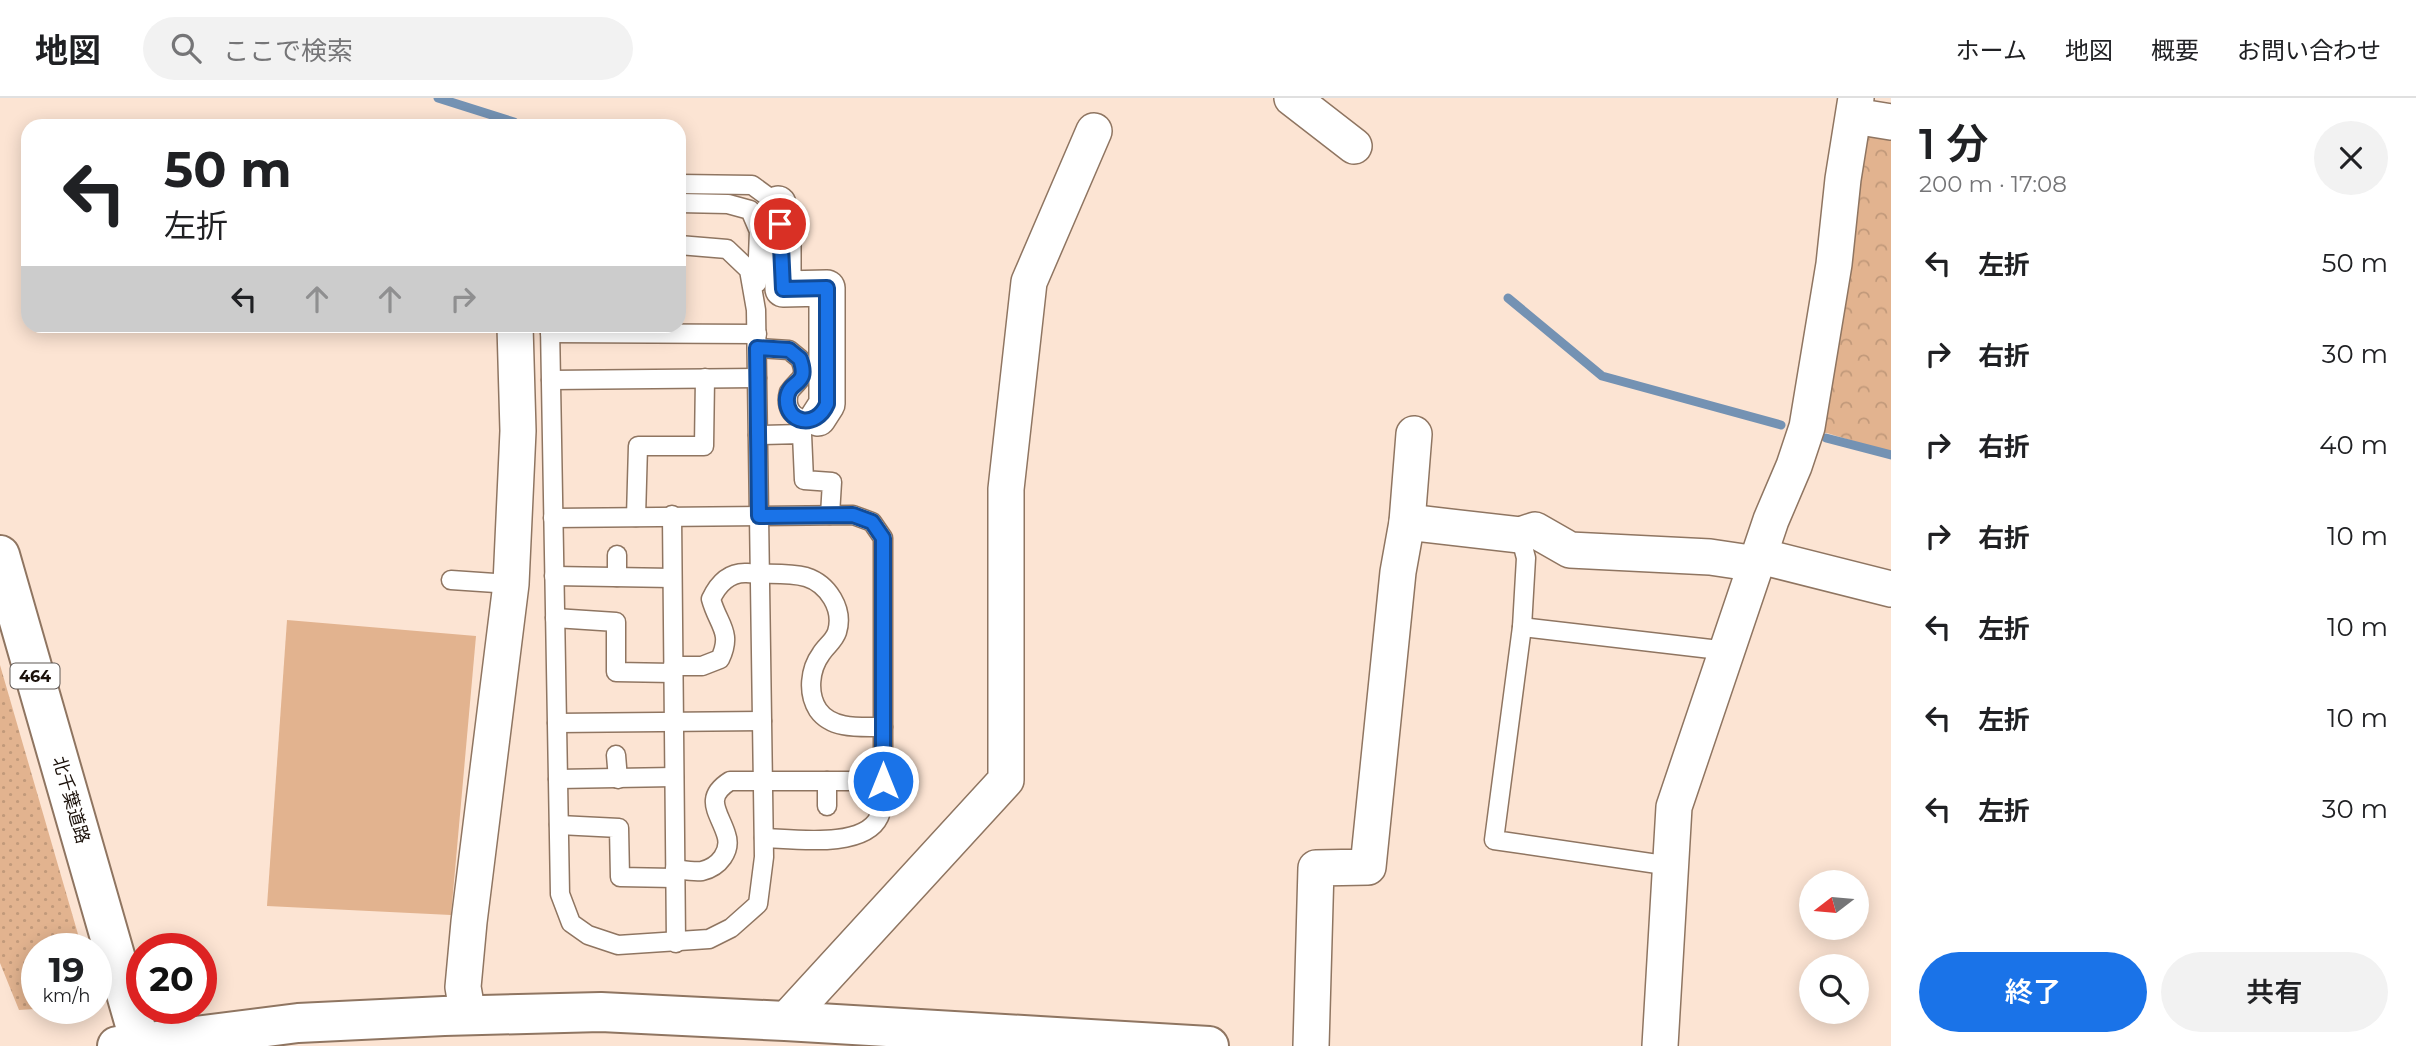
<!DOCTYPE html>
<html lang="ja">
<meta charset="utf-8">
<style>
:root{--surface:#fff;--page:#f2f2f2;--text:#202124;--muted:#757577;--line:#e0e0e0;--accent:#1a73e8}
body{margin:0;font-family:Montserrat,"Noto Sans JP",sans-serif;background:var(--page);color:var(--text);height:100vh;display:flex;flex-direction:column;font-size:26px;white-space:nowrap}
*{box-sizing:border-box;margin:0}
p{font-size:23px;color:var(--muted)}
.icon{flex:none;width:38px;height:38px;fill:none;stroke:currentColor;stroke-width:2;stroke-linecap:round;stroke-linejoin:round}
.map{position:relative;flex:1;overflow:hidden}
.side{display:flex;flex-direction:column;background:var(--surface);width:525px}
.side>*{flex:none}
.guide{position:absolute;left:21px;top:21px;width:665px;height:214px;border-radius:21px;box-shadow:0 4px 18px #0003;background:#fff;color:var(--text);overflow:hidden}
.needle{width:46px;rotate:254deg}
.fabs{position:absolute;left:1799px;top:772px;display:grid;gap:14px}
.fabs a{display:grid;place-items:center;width:70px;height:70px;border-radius:50%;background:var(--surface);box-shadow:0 4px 18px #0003;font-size:35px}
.speed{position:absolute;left:21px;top:835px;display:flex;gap:14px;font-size:35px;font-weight:700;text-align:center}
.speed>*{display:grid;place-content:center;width:91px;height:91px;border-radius:50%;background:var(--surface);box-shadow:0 4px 18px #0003;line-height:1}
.speed small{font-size:18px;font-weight:400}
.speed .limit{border:10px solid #d22;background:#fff;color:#111}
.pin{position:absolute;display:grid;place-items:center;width:60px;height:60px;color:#fff;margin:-30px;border:4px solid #fff;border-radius:50%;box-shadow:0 2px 7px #0007}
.me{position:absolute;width:77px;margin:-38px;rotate:0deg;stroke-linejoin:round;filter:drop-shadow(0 0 5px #0008)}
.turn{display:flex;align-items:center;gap:24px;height:147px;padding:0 28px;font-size:32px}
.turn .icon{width:91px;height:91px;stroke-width:2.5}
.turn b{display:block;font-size:49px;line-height:60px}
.lanes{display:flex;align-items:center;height:66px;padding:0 28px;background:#0003;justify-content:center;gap:35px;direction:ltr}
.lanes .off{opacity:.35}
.round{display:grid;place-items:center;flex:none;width:74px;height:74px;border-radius:37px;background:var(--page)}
.headline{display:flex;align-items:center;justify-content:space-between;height:119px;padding:0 28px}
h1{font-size:42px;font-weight:600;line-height:52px}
.cta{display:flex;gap:14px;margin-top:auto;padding:14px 28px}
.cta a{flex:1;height:80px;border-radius:42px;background:var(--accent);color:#fff;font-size:28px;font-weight:600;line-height:80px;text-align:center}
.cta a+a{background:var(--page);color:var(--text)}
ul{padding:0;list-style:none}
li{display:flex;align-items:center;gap:21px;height:91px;padding:0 28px}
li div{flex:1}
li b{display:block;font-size:26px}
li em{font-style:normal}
header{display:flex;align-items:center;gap:42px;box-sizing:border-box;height:98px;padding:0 35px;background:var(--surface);border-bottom:2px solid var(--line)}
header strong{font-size:33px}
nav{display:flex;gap:38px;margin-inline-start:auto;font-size:24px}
.search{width:490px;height:63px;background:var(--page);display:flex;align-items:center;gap:18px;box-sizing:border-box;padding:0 24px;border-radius:38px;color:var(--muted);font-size:26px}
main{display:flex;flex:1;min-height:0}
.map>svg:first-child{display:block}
.grass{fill:url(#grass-dots)}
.forest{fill:url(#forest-crowns)}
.pitch{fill:#e2b38f}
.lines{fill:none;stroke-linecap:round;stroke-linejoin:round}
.stream{stroke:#7492b3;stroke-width:9}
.lane-casing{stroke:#8f7561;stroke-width:21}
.street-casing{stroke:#8f7561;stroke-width:38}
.secondary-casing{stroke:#8f7561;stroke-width:42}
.highway-casing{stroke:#8f7561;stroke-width:42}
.lane{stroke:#fff;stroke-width:18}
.street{stroke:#fff;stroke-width:35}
.secondary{stroke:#fff;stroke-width:38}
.highway{stroke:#fff;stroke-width:38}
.route-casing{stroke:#114b97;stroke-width:18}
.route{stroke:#1a73e8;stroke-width:12}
.labels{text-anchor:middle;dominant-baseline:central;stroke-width:6;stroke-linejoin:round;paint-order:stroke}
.shield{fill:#fff;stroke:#5f5854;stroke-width:2}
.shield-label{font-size:16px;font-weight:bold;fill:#1b110a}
.street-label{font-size:18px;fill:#1b110a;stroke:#fff}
</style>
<header>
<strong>地図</strong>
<div class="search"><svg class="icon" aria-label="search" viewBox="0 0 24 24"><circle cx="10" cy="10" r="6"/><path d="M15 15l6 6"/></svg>ここで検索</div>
<nav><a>ホーム</a><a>地図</a><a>概要</a><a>お問い合わせ</a></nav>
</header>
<main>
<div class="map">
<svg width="1891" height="948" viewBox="0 0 1891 948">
<defs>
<pattern id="grass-dots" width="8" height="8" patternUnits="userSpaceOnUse" patternTransform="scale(1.75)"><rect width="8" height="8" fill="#e2b38f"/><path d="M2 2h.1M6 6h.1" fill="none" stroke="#c1997a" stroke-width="1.8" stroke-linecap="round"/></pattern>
<pattern id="forest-crowns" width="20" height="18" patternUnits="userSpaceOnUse" patternTransform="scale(1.75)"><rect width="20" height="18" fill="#e2b38f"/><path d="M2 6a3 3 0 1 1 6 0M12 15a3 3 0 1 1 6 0" fill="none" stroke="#c1997a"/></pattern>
</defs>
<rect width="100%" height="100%" fill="#fce4d3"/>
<path class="grass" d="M0,567L82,850H37V910H51L19,912L0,865Z"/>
<path class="forest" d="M1866,32L1891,34V355L1827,335H1820Z"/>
<path class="pitch" d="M287,522L476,538L451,817L267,808Z"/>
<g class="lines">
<g class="stream">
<path d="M438,0L514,24"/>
<path d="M1508,200L1602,278L1781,327"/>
<path d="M1826,340L1891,357"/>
</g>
<g class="lane-casing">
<g id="lane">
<path d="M679,86L752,87L778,106"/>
<path d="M679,105L728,106L750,112L759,133L757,185"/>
<path d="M550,228L560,796L571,825L588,837L618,847L709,841L731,830L758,806L764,759L756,212L749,172L727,151L679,147"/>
<path d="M550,235L757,236"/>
<path d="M757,250L789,252L800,261C808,281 799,280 789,294C783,315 800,326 818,320"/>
<path d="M551,282L757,280"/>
<path d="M758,337L802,336L804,382L832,384L830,417"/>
<path d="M672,417L676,845"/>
<path d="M636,419L638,348H704L705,280"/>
<path d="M553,420L853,417L872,424L883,440V703C882,708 881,715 879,719C864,751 794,741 764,740"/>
<path d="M1520,437L1526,460L1522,529L1494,742L1671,768"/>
<path d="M554,478L672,480"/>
<path d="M617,479V457"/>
<path d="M451,482L511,486"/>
<path d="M555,520L616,524V574L673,575"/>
<path d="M1522,529L1728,553"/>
<path d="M673,568H702L720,561C733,534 718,527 711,501C718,486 729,474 747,475C766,477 787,474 806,479C828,486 844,511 837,534C834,543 826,548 821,556C810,571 807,595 818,612C832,632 861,629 883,629"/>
<path d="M557,625L762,623"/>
<path d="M616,657L618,681"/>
<path d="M558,681L674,679"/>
<path d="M827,708V683"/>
<path d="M559,727L619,730L620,779L674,780"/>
<path d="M675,771C683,772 694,774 702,773C719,769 732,753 726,736C719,714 703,700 730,683H883"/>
</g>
</g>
<g class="street-casing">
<g id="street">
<path d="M1292,0L1354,48"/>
<path d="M1854,18L1891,24"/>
<path d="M778,106L783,145V191L827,190V306L818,320"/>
<path d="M1407,424L1520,437L1535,432L1570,452L1710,459L1757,466"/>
<path d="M1760,458L1891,491"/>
<path d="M468,918L463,889L469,824L511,486L518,333L515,228"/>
<path d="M785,923L1006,682V391L1029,184L1094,33"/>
<path d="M1311,948L1316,770L1368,769L1398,474L1407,424L1414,336"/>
<path d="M1660,948L1674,709L1771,422L1794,368L1807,329L1834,166L1843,81L1856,0"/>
</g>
</g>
<g class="secondary-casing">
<path id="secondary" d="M117,948L298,925L444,918L601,914L785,923L1209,948"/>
</g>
<g class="highway-casing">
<path id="highway" d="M0,457L141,948"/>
</g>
<use href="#lane" class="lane"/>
<use href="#street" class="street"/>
<use href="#secondary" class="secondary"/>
<use href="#highway" class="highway"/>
</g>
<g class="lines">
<g class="route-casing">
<path id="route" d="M780,126L783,191L827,190V306C816,332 785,325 787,300C789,281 810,289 800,261L789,252L757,250L759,418L853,417L872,424L883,440V683"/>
</g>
<use href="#route" class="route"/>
</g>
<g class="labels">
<rect class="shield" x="10.5" y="565.5" width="49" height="25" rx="5"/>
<g class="shield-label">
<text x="35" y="578">464</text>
</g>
<g class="street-label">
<text transform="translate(71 702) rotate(74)">北千葉道路</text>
</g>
</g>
</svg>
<div class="fabs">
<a><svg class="needle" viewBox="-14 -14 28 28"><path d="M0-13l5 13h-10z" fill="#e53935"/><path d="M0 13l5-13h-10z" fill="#757577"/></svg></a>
<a><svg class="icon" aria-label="search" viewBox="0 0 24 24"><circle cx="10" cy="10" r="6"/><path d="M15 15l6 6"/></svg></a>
</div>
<div class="speed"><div>19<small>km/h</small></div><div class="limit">20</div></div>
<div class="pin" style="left:780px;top:126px;background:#d93025"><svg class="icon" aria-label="arrive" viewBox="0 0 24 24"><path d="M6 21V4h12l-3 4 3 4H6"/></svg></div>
<svg class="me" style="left:883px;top:683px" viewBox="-20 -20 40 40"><circle r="17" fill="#1a73e8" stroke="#fff" stroke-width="3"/><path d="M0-11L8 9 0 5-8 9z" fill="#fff"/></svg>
<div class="guide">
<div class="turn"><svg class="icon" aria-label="left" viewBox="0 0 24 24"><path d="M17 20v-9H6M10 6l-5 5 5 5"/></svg><div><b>50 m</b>左折</div></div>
<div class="lanes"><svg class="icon" aria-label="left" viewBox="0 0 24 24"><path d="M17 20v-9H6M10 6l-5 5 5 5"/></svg><svg class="icon off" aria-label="ahead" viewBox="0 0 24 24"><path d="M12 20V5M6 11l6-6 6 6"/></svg><svg class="icon off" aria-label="ahead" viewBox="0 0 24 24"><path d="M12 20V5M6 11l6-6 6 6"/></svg><svg class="icon off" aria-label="right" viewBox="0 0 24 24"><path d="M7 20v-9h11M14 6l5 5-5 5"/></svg></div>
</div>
</div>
<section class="side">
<div class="headline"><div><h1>1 分</h1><p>200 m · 17:08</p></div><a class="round"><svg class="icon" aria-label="close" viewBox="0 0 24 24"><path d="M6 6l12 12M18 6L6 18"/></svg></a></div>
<ul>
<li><svg class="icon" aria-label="left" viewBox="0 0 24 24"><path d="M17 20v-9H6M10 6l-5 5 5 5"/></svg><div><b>左折</b></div><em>50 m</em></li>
<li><svg class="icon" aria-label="right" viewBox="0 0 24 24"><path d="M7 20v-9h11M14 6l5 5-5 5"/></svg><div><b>右折</b></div><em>30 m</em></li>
<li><svg class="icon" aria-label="right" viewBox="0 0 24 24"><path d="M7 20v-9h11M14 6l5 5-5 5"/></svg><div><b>右折</b></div><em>40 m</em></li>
<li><svg class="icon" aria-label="right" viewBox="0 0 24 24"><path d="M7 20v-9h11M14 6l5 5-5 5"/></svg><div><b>右折</b></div><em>10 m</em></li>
<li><svg class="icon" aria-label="left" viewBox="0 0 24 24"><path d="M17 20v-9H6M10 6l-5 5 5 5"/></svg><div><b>左折</b></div><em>10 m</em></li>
<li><svg class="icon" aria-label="left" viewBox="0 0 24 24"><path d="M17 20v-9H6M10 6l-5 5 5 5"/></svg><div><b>左折</b></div><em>10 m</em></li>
<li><svg class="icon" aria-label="left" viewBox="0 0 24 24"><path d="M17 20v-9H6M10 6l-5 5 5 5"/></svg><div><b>左折</b></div><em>30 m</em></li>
</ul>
<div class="cta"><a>終了</a><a>共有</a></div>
</section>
</main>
